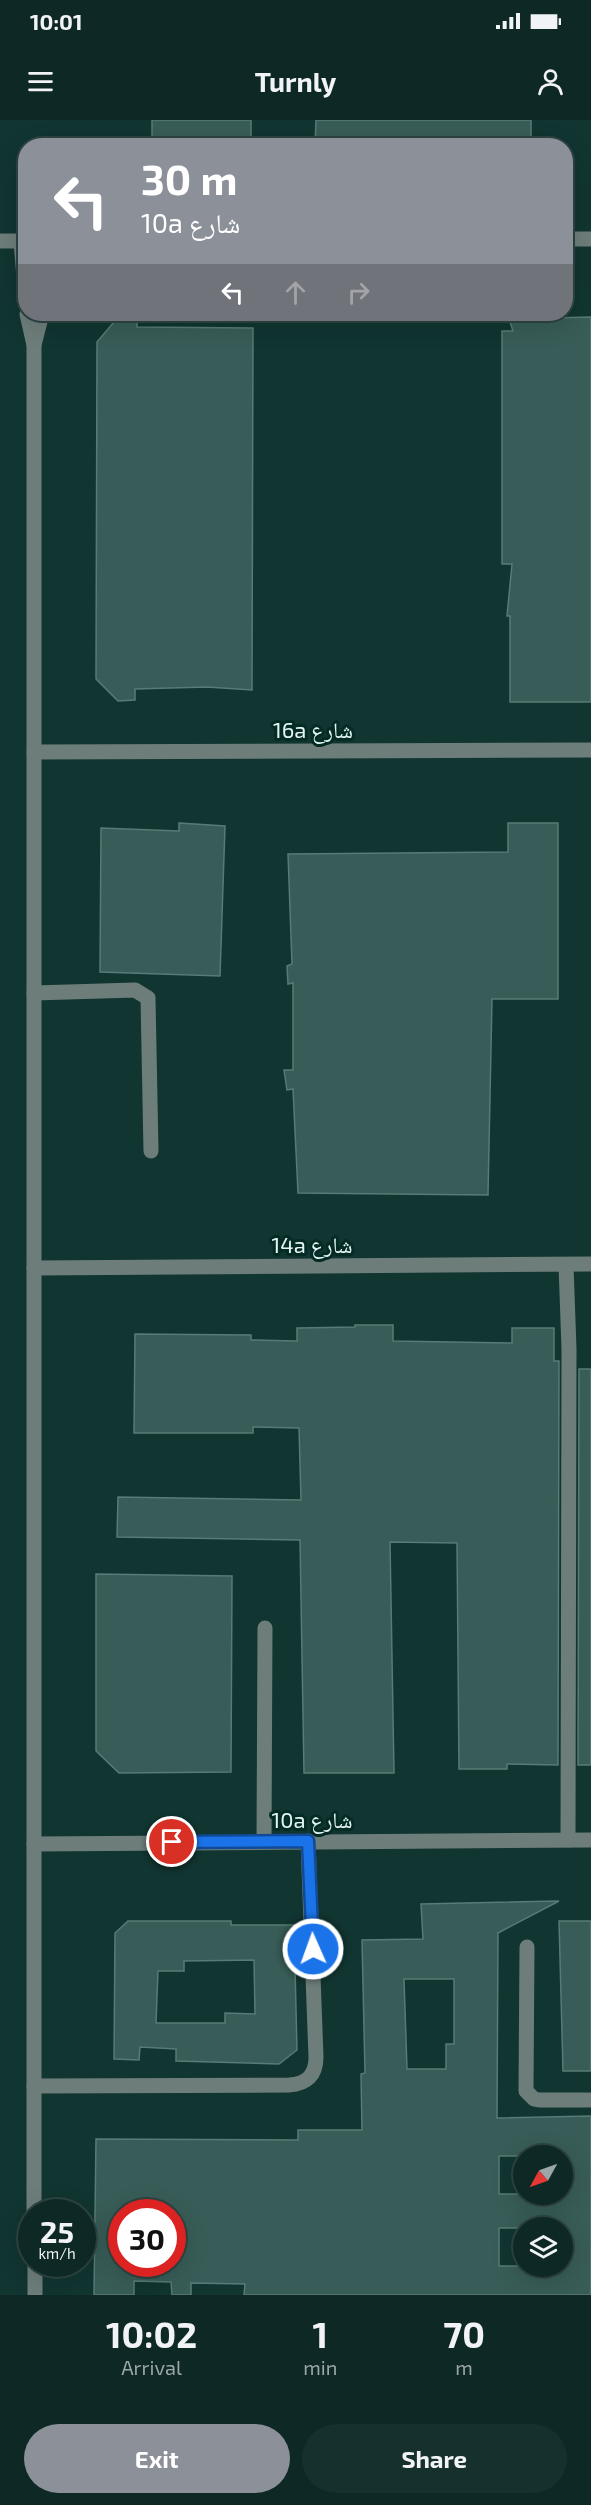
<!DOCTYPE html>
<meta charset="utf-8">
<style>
:root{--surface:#0d2825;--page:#16302d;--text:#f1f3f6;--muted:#9aa6a7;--line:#2d4442;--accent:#8c9099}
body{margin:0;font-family:"Exo 2","Noto Naskh Arabic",sans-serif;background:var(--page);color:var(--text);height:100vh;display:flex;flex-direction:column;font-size:22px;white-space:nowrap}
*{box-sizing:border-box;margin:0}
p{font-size:20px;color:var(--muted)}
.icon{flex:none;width:33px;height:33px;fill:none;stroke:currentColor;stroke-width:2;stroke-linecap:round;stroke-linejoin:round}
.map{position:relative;height:2175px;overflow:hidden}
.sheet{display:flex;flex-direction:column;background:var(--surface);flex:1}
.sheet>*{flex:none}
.top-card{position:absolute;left:18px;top:18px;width:555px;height:183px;border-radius:24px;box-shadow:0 6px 24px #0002,0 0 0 2px var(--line);background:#8c9099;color:#fff;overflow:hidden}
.needle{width:39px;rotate:230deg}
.controls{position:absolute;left:513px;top:2025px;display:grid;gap:12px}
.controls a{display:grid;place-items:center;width:60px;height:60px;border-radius:50%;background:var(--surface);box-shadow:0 6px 24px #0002,0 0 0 2px var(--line);font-size:30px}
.speed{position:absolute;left:18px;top:2079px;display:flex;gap:12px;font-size:30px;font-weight:700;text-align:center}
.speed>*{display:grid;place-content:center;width:78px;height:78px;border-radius:50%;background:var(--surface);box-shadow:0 6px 24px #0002,0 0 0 2px var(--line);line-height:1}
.speed small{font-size:15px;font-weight:400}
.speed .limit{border:9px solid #d22;background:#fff;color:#111}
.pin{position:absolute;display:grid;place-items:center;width:51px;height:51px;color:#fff;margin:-26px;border:3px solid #fff;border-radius:50%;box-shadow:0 2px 6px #0007}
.me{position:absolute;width:66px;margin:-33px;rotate:358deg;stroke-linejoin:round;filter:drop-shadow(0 0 4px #0008)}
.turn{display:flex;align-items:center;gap:21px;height:126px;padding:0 24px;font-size:27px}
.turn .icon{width:78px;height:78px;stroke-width:2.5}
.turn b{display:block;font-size:42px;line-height:51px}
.lanes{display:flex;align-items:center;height:57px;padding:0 24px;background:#0003;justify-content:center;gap:30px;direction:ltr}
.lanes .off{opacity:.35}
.eta{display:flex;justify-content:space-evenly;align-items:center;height:102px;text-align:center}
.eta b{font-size:36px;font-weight:700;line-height:42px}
.button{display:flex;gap:12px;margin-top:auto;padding:12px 24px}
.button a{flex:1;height:69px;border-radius:36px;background:var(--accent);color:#fff;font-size:24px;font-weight:700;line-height:69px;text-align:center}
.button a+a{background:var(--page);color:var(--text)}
.status{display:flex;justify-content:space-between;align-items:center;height:42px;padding:0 30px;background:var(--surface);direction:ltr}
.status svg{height:16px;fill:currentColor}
header{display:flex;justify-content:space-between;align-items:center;height:78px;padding:0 24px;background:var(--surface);font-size:27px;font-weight:700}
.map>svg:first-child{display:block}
.building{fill:#385c57;stroke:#577b76;stroke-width:1.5;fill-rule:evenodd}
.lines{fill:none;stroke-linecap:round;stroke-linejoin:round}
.minor{stroke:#6d7d7a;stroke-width:15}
.route-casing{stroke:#114b97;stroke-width:15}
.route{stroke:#1a73e8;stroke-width:10}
.labels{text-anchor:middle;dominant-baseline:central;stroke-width:6;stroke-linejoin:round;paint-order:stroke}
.street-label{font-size:22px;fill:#e3f6f3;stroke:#052b27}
</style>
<div class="status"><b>10:01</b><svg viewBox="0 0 49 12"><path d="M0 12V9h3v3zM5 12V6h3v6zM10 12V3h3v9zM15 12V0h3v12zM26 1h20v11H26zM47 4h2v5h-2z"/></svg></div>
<header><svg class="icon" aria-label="menu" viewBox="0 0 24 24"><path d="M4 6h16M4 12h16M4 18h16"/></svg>Turnly<svg class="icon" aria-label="person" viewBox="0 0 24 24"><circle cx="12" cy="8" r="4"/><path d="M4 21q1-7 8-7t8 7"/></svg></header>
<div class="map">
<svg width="591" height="2175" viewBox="0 0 591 2175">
<rect width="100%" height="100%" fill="#113531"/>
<g class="building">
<rect x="152" y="0" width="99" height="26"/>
<path d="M316,0H531V26H315Z"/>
<path d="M119,196L137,197V207L253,208L252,570L207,567L135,569V580L118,581L96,559L97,222Z"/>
<path d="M591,197V582H510V496H507L512,444H502V211H513L509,199Z"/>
<path d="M179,703L225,706L220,856L100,852L101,708L179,711Z"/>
<path d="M508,703H558V879H492L488,1075L298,1073L293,969L287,970L284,950H293V863L288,864L287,846L292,844L288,734L508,732Z"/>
<path d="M355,1205H393V1221L512,1223V1208H554V1241H559L558,1645L507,1644V1649H459L457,1423L390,1422L394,1653H304L300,1420L117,1417L118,1377L301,1380L299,1308L253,1307V1313H134L135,1214L251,1215V1220L297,1221V1208L355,1207Z"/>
<path d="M579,1249H591V1645H578Z"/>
<path d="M96,1454L232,1456L231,1652L119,1653L96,1631Z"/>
<path d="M559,1781L498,1813L497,1998L591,1996V2175H244L245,2164L191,2163V2175H172L171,2162L134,2161V2175H94L96,2019L298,2020V2010H362L361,1954L365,1953L362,1820L423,1819L421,1784ZM404,1859H454V1924H446V1949H407ZM499,2036H562V2074H499ZM122,2092H172V2144H122ZM499,2108H562V2146H499Z"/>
<path d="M128,1801H231V1805H294L297,1930L279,1944L176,1941V1929L140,1927L139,1940L114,1939L115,1813ZM254,1840L255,1894L225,1893V1903H156L158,1851H184V1841Z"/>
<path d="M559,1801H591V1951H563Z"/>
</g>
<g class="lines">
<g class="minor">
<path d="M566,119H591"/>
<path d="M0,121H26"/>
<path d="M21,121L26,182"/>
<path d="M27,194L34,225V2092"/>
<path d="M34,225L42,194"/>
<path d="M34,632L591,630"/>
<path d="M34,873L135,870L148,878L151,1031"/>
<path d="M566,1145L569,1229L568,1720"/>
<path d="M34,1148L591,1144"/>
<path d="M264,1722L265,1508"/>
<path d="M34,1724L591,1720"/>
<path d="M527,1827L526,1971L534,1979L539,1980H591"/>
<path d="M34,1966L289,1965C307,1964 316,1955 316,1937L308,1721"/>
<path d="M35,2144V2175"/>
</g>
</g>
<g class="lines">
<g class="route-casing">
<path id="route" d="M172,1722L308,1721L313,1829"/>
</g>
<use href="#route" class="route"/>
</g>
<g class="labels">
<g class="street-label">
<text x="313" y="609">16a شارع</text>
<text x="312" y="1124">14a شارع</text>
<text x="312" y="1699">10a شارع</text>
</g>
</g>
</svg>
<div class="controls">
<a><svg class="needle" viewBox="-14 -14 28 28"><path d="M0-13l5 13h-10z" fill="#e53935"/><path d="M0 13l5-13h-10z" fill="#9aa6a7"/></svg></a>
<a><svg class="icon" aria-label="layers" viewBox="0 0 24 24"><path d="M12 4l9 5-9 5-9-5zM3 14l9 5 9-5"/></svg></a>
</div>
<div class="speed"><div>25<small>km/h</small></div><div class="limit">30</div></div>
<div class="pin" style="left:172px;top:1722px;background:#d93025"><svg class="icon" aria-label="arrive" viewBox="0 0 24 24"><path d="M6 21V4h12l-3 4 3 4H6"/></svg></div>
<svg class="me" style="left:313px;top:1829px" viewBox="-20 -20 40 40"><circle r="17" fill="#1a73e8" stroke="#fff" stroke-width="3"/><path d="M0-11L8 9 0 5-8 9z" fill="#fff"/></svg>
<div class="top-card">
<div class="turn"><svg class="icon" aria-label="left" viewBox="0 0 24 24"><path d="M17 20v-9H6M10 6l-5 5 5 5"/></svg><div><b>30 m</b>10a شارع</div></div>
<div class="lanes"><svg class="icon" aria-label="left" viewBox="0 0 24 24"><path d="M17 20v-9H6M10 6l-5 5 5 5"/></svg><svg class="icon off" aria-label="ahead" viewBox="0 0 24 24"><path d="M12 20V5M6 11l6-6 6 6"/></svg><svg class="icon off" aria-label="right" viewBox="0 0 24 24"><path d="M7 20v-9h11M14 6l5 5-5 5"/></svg></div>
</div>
</div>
<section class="sheet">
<div class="eta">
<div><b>10:02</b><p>Arrival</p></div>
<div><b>1</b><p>min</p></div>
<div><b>70</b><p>m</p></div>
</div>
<div class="button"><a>Exit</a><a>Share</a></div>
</section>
